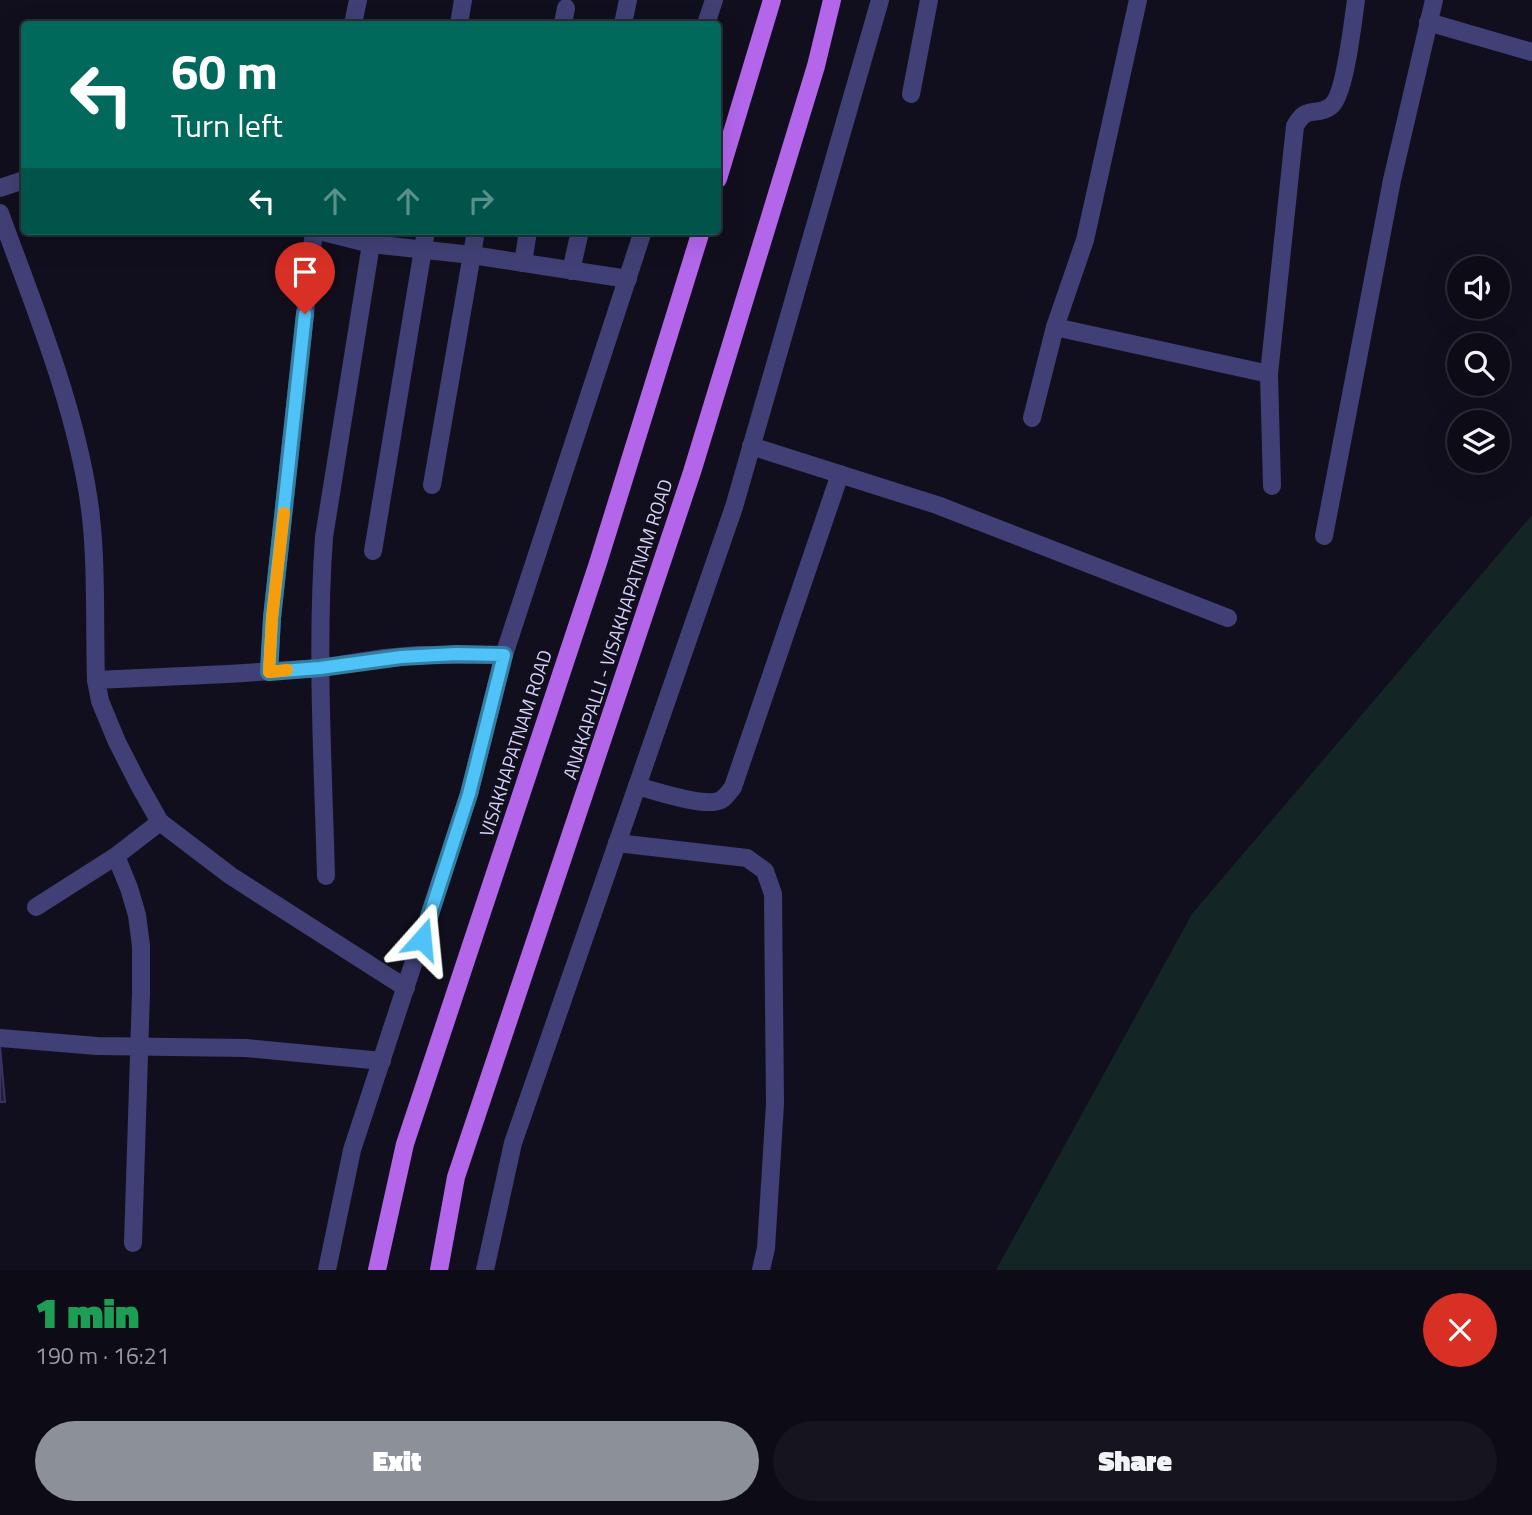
<!DOCTYPE html>
<meta charset="utf-8">
<style>
:root{--surface:#0d0b16;--page:#16141f;--text:#f1f3f6;--muted:#9a9ba1;--line:#2d2b35;--accent:#8c9099}
body{margin:0;font-family:"Titillium Web",sans-serif;background:var(--page);color:var(--text);height:100vh;display:flex;flex-direction:column;font-size:26px;white-space:nowrap}
*{box-sizing:border-box;margin:0}
p{font-size:23px;color:var(--muted)}
.icon{flex:none;width:38px;height:38px;fill:none;stroke:currentColor;stroke-width:2;stroke-linecap:round;stroke-linejoin:round}
.map{position:relative;height:1270px;overflow:hidden}
.side{display:flex;flex-direction:column;background:var(--surface);flex:1}
.side>*{flex:none}
.banner{position:absolute;left:21px;top:21px;width:700px;height:214px;border-radius:7px;box-shadow:0 7px 28px #0002,0 0 0 2px var(--line);background:#00695c;color:#fff;overflow:hidden}
.fabs{position:absolute;left:1447px;top:256px;display:grid;gap:14px}
.fabs a{display:grid;place-items:center;width:63px;height:63px;border-radius:50%;background:var(--surface);box-shadow:0 7px 28px #0002,0 0 0 2px var(--line);font-size:35px}
.pin{position:absolute;display:grid;place-items:center;width:60px;height:60px;color:#fff;margin:-72px -30px;border-radius:50% 50% 50% 0;rotate:-45deg;box-shadow:0 0 7px #0007}
.pin .icon{rotate:45deg}
.me{position:absolute;width:77px;margin:-38px;rotate:18deg;stroke-linejoin:round;filter:drop-shadow(0 0 5px #0008)}
.turn{display:flex;align-items:center;gap:24px;height:147px;padding:0 35px;font-size:32px}
.turn .icon{width:91px;height:91px;stroke-width:2.5}
.turn b{display:block;font-size:49px;line-height:60px}
.lanes{display:flex;align-items:center;height:66px;padding:0 35px;background:#0003;justify-content:center;gap:35px;direction:ltr}
.lanes .off{opacity:.35}
.round{display:grid;place-items:center;flex:none;width:74px;height:74px;border-radius:37px;background:var(--page)}
.head{display:flex;align-items:center;justify-content:space-between;height:119px;padding:0 35px}
h1{font-size:42px;font-weight:800;line-height:52px;color:#1e9e55}
.action{display:flex;gap:14px;margin-top:auto;padding:14px 35px}
.action a{flex:1;height:80px;border-radius:42px;background:var(--accent);color:#fff;font-size:28px;font-weight:800;line-height:80px;text-align:center}
.action a+a{background:var(--page);color:var(--text)}
.map>svg:first-child{display:block}
.green{fill:#132625}
.building{fill:#221d3c;stroke:#3a3265;stroke-width:2}
.lines{fill:none;stroke-linecap:round;stroke-linejoin:round}
.minor{stroke:#404076;stroke-width:18}
.tertiary{stroke:#404076;stroke-width:18}
.primary{stroke:#b366ea;stroke-width:18}
.route-casing{stroke:#337fa1;stroke-width:18}
.route{stroke:#4fc3f7;stroke-width:12}
.slow{stroke:#f59e0b;stroke-width:12}
.labels{text-anchor:middle;dominant-baseline:central;stroke-width:7;stroke-linejoin:round;paint-order:stroke}
.street-label{font-size:19px;fill:#d4d1f9;stroke:#110f1d}
</style>
<div class="map">
<svg width="1532" height="1270" viewBox="0 0 1532 1270">
<rect width="100%" height="100%" fill="#110f1d"/>
<path class="green" d="M1532,515V1270H996L1192,914Z"/>
<path class="building" d="M0,1046L5,1102H0Z"/>
<g class="lines">
<g class="minor">
<path d="M1428,22L1532,52"/>
<path d="M353,24L358,0"/>
<path d="M459,24L463,0"/>
<path d="M563,24L566,8"/>
<path d="M623,24L628,0"/>
<path d="M911,94L929,0"/>
<path d="M0,188L24,180"/>
<path d="M0,213C32,301 69,390 86,483C98,547 94,615 96,680"/>
<path d="M319,231L371,244L472,255L628,279"/>
<path d="M523,263L528,231"/>
<path d="M571,271L580,231"/>
<path d="M1055,327L1269,374"/>
<path d="M1032,418L1055,327L1085,240L1138,0"/>
<path d="M751,446L937,505L1228,618"/>
<path d="M432,485L476,231"/>
<path d="M1272,486L1269,374L1295,126C1308,103 1316,118 1331,106C1345,96 1353,20 1356,0"/>
<path d="M1324,536L1392,180L1434,0"/>
<path d="M373,551L426,231"/>
<path d="M269,672L272,618L314,231"/>
<path d="M637,786C655,791 706,808 721,800C726,797 730,791 733,787L840,474"/>
<path d="M617,843L747,858L765,871L773,894L775,1104L766,1248L761,1270"/>
<path d="M116,856L129,888L137,915L141,946V993L133,1243"/>
<path d="M326,876C323,763 316,650 324,537L371,244"/>
<path d="M36,907L116,856L160,822"/>
<path d="M406,988L231,876L160,822L139,785L117,742L100,701L96,680L228,674L320,668L384,658L419,655H504"/>
<path d="M0,1038L97,1046L246,1048L382,1061"/>
</g>
<g class="tertiary">
<path d="M706,24L714,0"/>
<path d="M327,1270L352,1150L469,794L504,655L643,231"/>
<path d="M485,1270L513,1143L734,507L880,0"/>
</g>
<g class="primary">
<path d="M718,179L772,0"/>
<path d="M377,1270L405,1144L598,563L701,231"/>
<path d="M439,1270L456,1177L692,472L816,66L832,0"/>
</g>
</g>
<g class="lines">
<g class="route-casing">
<path id="route" d="M305,314L272,618L269,672L320,668L401,657L456,654L504,655L469,794L422,939"/>
</g>
<use href="#route" class="route"/>
<path class="slow" d="M284,513L272,618L269,672L287,670"/>
</g>
<g class="labels">
<g class="street-label">
<text transform="translate(617 629) rotate(-72)">ANAKAPALLI - VISAKHAPATNAM ROAD</text>
<text transform="translate(515 743) rotate(-72)">VISAKHAPATNAM ROAD</text>
</g>
</g>
</svg>
<div class="fabs">
<a><svg class="icon" aria-label="sound" viewBox="0 0 24 24"><path d="M4 9h4l5-4v14l-5-4H4zM17 9q2 3 0 6"/></svg></a>
<a><svg class="icon" aria-label="search" viewBox="0 0 24 24"><circle cx="10" cy="10" r="6"/><path d="M15 15l6 6"/></svg></a>
<a><svg class="icon" aria-label="layers" viewBox="0 0 24 24"><path d="M12 4l9 5-9 5-9-5zM3 14l9 5 9-5"/></svg></a>
</div>
<div class="pin" style="left:305px;top:314px;background:#d93025"><svg class="icon" aria-label="arrive" viewBox="0 0 24 24"><path d="M6 21V4h12l-3 4 3 4H6"/></svg></div>
<svg class="me" style="left:422px;top:939px" viewBox="-20 -20 40 40"><path d="M0-17L14 15 0 8-14 15z" fill="#4fc3f7" stroke="#fff" stroke-width="4"/></svg>
<div class="banner">
<div class="turn"><svg class="icon" aria-label="left" viewBox="0 0 24 24"><path d="M17 20v-9H6M10 6l-5 5 5 5"/></svg><div><b>60 m</b>Turn left</div></div>
<div class="lanes"><svg class="icon" aria-label="left" viewBox="0 0 24 24"><path d="M17 20v-9H6M10 6l-5 5 5 5"/></svg><svg class="icon off" aria-label="ahead" viewBox="0 0 24 24"><path d="M12 20V5M6 11l6-6 6 6"/></svg><svg class="icon off" aria-label="ahead" viewBox="0 0 24 24"><path d="M12 20V5M6 11l6-6 6 6"/></svg><svg class="icon off" aria-label="right" viewBox="0 0 24 24"><path d="M7 20v-9h11M14 6l5 5-5 5"/></svg></div>
</div>
</div>
<section class="side">
<div class="head"><div><h1>1 min</h1><p>190 m · 16:21</p></div><a class="round" style="background:#d93025;color:#fff"><svg class="icon" aria-label="close" viewBox="0 0 24 24"><path d="M6 6l12 12M18 6L6 18"/></svg></a></div>
<div class="action"><a>Exit</a><a>Share</a></div>
</section>
